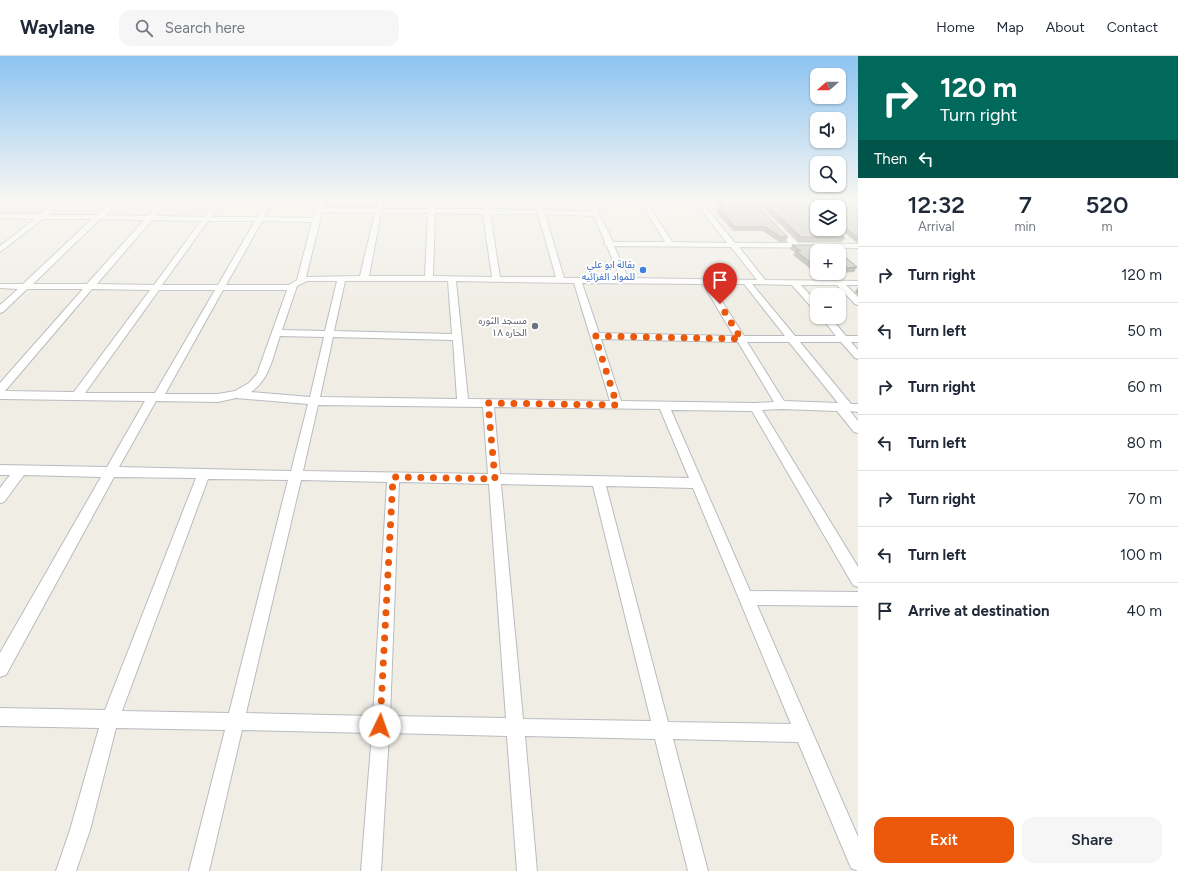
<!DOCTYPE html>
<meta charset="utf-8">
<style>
:root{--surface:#fff;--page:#f6f6f7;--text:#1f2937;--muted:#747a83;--line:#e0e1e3;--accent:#ea580c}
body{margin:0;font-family:Figtree,"Noto Sans Arabic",sans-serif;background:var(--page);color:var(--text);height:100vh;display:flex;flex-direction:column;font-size:15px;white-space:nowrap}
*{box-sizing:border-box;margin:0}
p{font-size:13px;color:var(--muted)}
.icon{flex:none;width:22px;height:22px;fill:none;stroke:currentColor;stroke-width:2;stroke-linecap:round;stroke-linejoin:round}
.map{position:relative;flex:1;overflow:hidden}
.sheet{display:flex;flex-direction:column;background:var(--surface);width:320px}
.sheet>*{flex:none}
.top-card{background:#00695c;color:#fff;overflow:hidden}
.needle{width:26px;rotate:250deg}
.controls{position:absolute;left:810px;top:12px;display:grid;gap:8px}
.controls a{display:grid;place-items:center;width:36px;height:36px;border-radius:8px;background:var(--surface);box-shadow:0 1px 3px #0004;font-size:20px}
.pin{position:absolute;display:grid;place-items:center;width:34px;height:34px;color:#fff;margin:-41px -17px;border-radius:50% 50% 50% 0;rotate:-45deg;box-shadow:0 0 4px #0007}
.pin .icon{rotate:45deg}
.me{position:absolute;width:44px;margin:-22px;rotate:3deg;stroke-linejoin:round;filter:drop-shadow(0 0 3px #0008)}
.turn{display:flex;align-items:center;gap:14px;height:84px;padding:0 16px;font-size:18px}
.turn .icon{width:52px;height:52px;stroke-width:2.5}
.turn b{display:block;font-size:28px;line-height:34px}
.then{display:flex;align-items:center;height:38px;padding:0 16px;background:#0003;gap:8px;font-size:15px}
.eta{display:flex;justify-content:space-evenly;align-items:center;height:68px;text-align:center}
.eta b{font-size:24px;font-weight:600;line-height:28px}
.action{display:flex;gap:8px;margin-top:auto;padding:8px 16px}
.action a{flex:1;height:46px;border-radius:12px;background:var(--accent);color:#fff;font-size:16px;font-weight:600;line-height:46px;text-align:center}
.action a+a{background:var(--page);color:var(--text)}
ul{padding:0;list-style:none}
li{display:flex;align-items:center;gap:12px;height:56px;padding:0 16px;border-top:1px solid var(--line)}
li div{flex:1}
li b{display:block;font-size:15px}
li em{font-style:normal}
header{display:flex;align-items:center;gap:24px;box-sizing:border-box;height:56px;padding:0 20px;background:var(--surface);border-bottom:1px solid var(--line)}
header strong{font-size:19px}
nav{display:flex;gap:22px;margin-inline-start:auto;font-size:14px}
.search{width:280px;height:36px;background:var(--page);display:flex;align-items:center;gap:10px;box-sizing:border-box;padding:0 14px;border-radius:12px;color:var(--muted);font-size:15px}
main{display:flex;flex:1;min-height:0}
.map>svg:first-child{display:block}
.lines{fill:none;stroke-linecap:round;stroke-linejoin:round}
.minor-casing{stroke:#b8bbbf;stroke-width:2}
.tertiary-casing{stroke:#b8bbbf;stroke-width:2}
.minor{fill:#fff;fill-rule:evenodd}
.tertiary{fill:#fff;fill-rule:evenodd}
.wall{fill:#afaca7}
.building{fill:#cbc8c2;stroke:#8e8c88}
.route{stroke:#ea580c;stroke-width:7;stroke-dasharray:0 12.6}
.shop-dot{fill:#3f7fe0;stroke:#fff;stroke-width:1.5}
.worship-dot{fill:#6b7280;stroke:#fff;stroke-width:1.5}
.labels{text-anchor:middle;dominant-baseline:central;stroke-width:4;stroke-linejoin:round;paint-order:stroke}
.far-shop-label{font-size:10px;fill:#366cbe;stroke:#fff;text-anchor:end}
.far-worship-label{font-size:10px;fill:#5b616d;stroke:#fff;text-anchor:end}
</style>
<header>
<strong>Waylane</strong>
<div class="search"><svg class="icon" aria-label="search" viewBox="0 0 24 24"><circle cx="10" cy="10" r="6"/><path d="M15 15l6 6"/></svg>Search here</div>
<nav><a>Home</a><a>Map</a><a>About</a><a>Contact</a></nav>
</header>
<main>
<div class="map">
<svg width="858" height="815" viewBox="0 0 858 815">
<rect width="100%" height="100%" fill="#f0ede5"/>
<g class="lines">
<g class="minor-casing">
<g id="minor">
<path d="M59,143H66L48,159H97L115,143H121L105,159L148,160L163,143H169L155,160L204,161L217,143H223L211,161H257L268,143H274L264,161L313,162L321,143H327L324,152H376L378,143H384L382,153H428L429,143H435V153H482L481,143H487L489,153L537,154L534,143H540L544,154L592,156L586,143H592L613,186H665L639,143H645L672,186L727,187L693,143H699L735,187H789L747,143H753L798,187L858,188V192L739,191L765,224L858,225V229H846L858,241V249L855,248L837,229H801L817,247V255L814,254L792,229L752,228L795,280H836L821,261H830L846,280H858V286H851L858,294V303L855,302L841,286H800L851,348H858V356L850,355L858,365V377L854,376L837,355L781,353L762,354L858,511V531L853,529L752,355L671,354L750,535L858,536V550L757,549L858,781V815L851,812L798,686L673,683L708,815H688L655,683L525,680L537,815H517L507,680L389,677L381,815H361L372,677L242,674L209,815H189L225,674L116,672L90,774L76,815H56L70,774L99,672L0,670V652L105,654L196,422L114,421L6,619L0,621V597L101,421L24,419L4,446L0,447V432L10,419H0V409L107,411L145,345L0,343V327L83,233H27L3,256L0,257V249L18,233L0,232V228H23L92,163H43L0,196V190L35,163L0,162V158H40ZM322,156L375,157L360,220L306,221ZM381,157H428L425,220H369ZM435,157L483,158L492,221L433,220ZM490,158H538L556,221H500ZM545,158L594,160L605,186L604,188L607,190L620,222H564ZM100,163L144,164L87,228H33ZM152,164L201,165L154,229L97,228ZM208,165H255L218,229H162ZM262,165L312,166L297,224L289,229H226ZM614,190L731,191L757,224L628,222ZM307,225H337L325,275L282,274L297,230ZM345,225H448L452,278L334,275ZM456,225L574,227L610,345L468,343ZM582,227L703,228L734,280L599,277ZM711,228H744L785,280H744ZM92,233L150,234L74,336L5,335ZM159,234H215L155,337H85ZM223,234H287L257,318L249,327L235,335L218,338H165ZM280,280L324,281L310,341L251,336C270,323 273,300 280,280ZM333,281L453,284L457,343L320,341ZM601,283L738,286L774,346L755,347L621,345ZM747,286H789L838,347L784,345ZM236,342L308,348L291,415L119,411L156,345L218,346ZM318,349L483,351L488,418L303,415ZM494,351L660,353L689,422L500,418ZM208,423L288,424L229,657L122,655ZM301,424L387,426L373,660L246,657ZM399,426L489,428L506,662L390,660ZM501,428L593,430L651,665L523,663ZM606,430L693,432L791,668L668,666Z"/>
<path d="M848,143H855L858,145V150Z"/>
</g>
</g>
<g class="tertiary-casing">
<path id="tertiary" d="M0,143H8L0,148Z"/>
</g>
<use href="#minor" class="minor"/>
<use href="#tertiary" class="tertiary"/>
</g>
<g class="wall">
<path d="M717,143L788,181L785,186H779L763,175H733L716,156L718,152H720L716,146Z"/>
<path d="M754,143H802L845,182L842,186H799Z"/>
<path d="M805,143H849L853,146L858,147V187L856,186L839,172V151H817V152Z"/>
<path d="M792,189L817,195V217H836L817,218L793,199L795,196L790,193Z"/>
<path d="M839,196L857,211L854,216L839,217Z"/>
<path d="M858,231V239L855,236Z"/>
</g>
<g class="building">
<path d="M718,143H751L788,181H781L765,171H735L718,152L725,151Z"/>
<path d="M760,143H802L817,156V173H835L845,182L801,181Z"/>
<path d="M812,143H849L853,146L858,147V182L841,168H839V151H820V149Z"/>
<path d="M792,189H831L838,195H817V212L796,195H801Z"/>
<path d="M839,196L857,211L839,213Z"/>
</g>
<linearGradient id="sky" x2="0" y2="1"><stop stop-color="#8dc4f1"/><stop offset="0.56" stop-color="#f8f7f3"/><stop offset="1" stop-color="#f8f7f3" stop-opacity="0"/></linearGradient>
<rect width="858" height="257" fill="url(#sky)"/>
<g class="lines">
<path class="route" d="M380,670L393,421L495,423L488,347L617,349L595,280L741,283L720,248"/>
</g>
<circle class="shop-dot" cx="643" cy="214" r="4"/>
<circle class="worship-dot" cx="535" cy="270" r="4"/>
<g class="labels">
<g class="far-shop-label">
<text x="635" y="208">بقالة ابو علي<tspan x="635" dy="12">للمواد الغزائيه</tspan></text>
</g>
<g class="far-worship-label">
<text x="527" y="264">مسجد الثوره<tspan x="527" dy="12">الحاره ١٨</tspan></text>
</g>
</g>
</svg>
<div class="controls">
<a><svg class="needle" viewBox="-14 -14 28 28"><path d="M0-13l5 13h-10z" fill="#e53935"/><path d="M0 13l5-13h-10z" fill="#747a83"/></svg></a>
<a><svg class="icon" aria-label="sound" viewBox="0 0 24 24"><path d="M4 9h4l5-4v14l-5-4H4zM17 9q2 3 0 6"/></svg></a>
<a><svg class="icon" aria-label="search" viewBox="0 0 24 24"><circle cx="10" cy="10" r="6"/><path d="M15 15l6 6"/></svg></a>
<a><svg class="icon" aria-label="layers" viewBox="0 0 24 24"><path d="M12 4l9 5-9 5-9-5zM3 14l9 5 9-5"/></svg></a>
<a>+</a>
<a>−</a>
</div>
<div class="pin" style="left:720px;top:248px;background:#d93025"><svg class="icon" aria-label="arrive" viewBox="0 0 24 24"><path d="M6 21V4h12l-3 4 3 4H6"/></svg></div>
<svg class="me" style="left:380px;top:670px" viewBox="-20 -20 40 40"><circle r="19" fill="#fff"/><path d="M0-13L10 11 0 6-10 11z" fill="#ea580c"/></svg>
</div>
<section class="sheet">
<div class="top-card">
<div class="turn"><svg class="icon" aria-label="right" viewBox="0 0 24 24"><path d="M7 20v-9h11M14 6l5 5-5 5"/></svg><div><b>120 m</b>Turn right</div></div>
<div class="then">Then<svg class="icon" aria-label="left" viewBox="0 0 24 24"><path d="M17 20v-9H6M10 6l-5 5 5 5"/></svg></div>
</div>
<div class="eta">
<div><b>12:32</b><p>Arrival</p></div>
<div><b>7</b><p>min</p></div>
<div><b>520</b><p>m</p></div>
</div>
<ul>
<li><svg class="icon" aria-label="right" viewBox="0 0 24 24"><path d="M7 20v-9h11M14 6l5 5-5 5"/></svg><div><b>Turn right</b></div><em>120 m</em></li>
<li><svg class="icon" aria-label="left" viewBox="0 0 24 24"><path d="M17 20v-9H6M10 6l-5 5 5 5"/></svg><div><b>Turn left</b></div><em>50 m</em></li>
<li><svg class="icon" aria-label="right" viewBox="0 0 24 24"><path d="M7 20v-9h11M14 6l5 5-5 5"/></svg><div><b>Turn right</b></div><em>60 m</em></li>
<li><svg class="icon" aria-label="left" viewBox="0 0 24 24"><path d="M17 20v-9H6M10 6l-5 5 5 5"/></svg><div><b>Turn left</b></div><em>80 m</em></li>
<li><svg class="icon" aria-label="right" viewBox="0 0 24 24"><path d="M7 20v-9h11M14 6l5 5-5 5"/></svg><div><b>Turn right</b></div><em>70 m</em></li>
<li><svg class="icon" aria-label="left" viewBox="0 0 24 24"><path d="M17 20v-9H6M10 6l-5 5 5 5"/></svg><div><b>Turn left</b></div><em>100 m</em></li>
<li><svg class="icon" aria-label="arrive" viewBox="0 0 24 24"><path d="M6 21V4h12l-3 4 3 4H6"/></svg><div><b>Arrive at destination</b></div><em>40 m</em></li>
</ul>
<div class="action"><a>Exit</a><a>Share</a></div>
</section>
</main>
